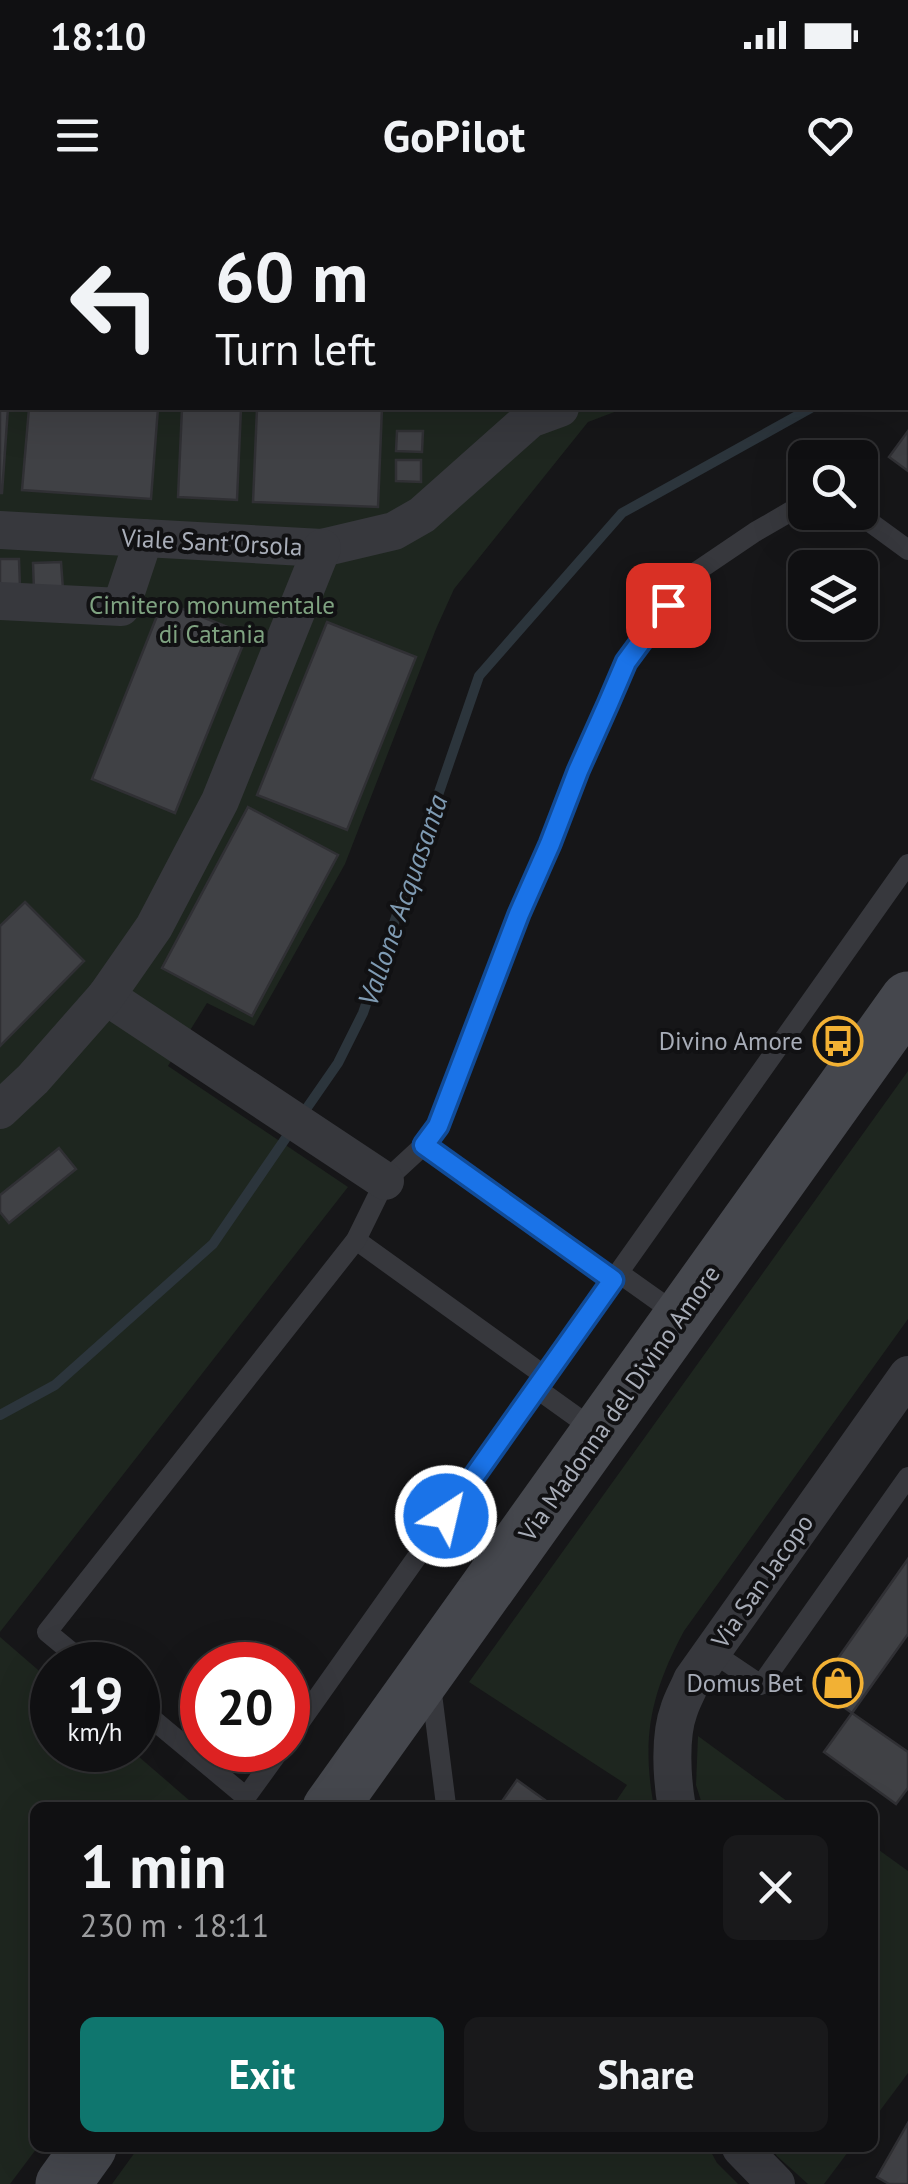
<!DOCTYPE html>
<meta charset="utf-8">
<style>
:root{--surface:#101012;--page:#19191b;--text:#f1f3f6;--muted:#9c9d9f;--line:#303032;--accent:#0f766e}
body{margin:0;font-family:"PT Sans",sans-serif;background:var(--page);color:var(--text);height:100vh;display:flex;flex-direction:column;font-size:38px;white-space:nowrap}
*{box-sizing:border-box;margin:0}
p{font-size:32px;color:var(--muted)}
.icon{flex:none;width:55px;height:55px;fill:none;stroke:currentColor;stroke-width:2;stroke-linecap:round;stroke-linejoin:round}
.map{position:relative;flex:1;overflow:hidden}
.panel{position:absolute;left:30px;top:1602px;width:848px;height:350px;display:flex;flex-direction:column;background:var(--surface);border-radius:15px;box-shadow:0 10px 40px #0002,0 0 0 2px var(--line)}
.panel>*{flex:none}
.guide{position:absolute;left:0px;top:0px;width:910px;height:210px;box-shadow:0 10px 40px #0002,0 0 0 2px var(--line);background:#101012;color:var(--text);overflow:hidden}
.fabs{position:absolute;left:788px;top:240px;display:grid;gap:20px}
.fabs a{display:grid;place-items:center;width:90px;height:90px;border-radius:15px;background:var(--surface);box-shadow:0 10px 40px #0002,0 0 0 2px var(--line);font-size:50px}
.speed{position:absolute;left:30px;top:1442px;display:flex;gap:20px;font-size:50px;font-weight:700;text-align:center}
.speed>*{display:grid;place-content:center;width:130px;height:130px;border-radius:50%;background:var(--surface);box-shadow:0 10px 40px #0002,0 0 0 2px var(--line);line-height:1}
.speed small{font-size:25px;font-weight:400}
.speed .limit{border:15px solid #d22;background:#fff;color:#111}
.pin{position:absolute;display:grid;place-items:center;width:85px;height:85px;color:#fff;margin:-42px;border-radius:20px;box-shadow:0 5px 15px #0006}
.me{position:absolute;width:110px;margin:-55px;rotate:35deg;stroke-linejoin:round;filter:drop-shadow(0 0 8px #0008)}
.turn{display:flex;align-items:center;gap:35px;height:210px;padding:0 50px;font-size:45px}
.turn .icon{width:130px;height:130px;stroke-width:2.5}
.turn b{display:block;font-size:70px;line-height:85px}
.round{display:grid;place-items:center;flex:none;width:105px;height:105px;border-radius:15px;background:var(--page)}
.overview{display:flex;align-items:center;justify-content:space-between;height:170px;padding:0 50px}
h1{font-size:60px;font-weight:700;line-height:75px}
.primary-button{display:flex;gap:20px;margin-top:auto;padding:20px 50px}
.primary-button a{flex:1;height:115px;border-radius:15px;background:var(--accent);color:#fff;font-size:40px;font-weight:700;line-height:115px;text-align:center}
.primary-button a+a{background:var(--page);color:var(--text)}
.status{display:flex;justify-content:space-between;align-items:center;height:70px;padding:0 50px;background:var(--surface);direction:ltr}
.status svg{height:28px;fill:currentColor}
header{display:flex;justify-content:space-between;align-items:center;height:130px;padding:0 50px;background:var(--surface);font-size:45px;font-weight:700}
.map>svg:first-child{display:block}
.green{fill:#1e261f}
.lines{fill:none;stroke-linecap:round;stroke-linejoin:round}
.stream{stroke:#2c353c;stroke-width:10}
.building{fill:#404145;stroke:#303034;stroke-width:2.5}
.path{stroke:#3d3f44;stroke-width:6;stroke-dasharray:5 8;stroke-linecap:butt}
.lane{stroke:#37383d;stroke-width:20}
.street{stroke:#37383d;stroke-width:38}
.secondary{stroke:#45474d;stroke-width:55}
.route-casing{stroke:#114b97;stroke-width:25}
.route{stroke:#1a73e8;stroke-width:18}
.labels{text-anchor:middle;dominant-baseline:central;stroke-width:8;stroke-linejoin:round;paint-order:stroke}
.street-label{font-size:25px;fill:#a8adb8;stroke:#111113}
.park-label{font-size:25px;fill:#7fa381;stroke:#111113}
.poi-label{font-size:25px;fill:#a8adb8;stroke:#111113;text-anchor:end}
.water-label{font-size:28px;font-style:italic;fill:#7f9bb3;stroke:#111113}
</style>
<div class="status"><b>18:10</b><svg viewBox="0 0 49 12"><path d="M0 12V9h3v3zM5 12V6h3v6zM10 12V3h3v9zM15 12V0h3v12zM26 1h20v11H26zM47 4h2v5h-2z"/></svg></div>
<header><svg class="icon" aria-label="menu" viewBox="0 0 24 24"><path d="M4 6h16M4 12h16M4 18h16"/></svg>GoPilot<svg class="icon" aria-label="heart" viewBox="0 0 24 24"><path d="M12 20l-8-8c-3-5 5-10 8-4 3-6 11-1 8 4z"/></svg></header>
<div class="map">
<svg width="908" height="1984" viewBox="0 0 908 1984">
<rect width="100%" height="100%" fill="#161618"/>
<g class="green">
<path d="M0,0H908V77V2H2V208H625L588,222L454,389L436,429L345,664L254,826L207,803L168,866L348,987L0,1432Z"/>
<path d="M908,871V1119L684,1431C651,1493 641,1537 654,1607H612L627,1585L469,1482Z"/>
<path d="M0,1437L52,1482V1550H131L197,1607L35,1608L37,1948L10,1984H0Z"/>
<path d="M698,1536L795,1607H703L696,1585Z"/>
<path d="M872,1645L908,1671V1873L873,1920Z"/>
<path d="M138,1948H709L717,1963L738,1984H112Z"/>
<path d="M772,1948H851L824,1984H808L777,1956Z"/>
</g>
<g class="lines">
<g class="stream">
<path d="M908,143V142"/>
<path d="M302,915L338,863L363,813L479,476L622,313L811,208"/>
<path d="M0,1215L55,1185L213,1044L292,929"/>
</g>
</g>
<g class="building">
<path d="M0,167H2V208H8L2,293H0Z"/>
<path d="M29,208H158L151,299L22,290Z"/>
<path d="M182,208H241L237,300L178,297Z"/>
<path d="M257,208H382L378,307L253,302Z"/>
<path d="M397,231H423L422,252L396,251Z"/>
<path d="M908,231V271L889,257Z"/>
<path d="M396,260H421V282L396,281Z"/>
<path d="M0,359H19L20,387L0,388Z"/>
<path d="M61,362L63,389L34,391L33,363Z"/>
<path d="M163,401L247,435L175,613L92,579Z"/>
<path d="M327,422L416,457L347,630L257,595Z"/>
<path d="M248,607L338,655L252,816L162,768Z"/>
<path d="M25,702L84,761L0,846V726Z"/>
<path d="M59,948L76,969L9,1023L0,1012V995Z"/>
<path d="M908,1359V1434L852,1513L817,1488Z"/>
<path d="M852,1513L908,1552V1588L896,1604L824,1552Z"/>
<path d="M517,1580L556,1608H513L503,1600Z"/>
<path d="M908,1923V1984H889L877,1977Z"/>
</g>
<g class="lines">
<g class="path">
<path d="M121,0L122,2"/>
<path d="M271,0L272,2"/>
<path d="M559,0L560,2"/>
<path d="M74,2L78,0"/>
<path d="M462,2L465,0"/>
</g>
<g class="lane">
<path d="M856,312L908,350"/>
<path d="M424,945L613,1080"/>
<path d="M356,1040L545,1176"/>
<path d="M619,1073L678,1115"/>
<path d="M536,1188L596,1231"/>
<path d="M712,1452L761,1485L908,1277"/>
<path d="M87,1465L47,1432L356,1040L385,981L424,945L437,926L519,714L626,463L690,376L755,332L805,303"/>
<path d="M431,1486L446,1605L445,1608"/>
<path d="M138,1507L246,1597L280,1550"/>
<path d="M288,1539L908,664"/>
</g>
<g class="street">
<path d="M14,2L18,0"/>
<path d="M346,2L350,0"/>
<path d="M867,2L869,0"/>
<path d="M0,40L2,41"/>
<path d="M908,42V41"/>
<path d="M0,143H2"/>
<path d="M0,330L322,348L394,331L422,315L530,219L560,208"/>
<path d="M0,401L121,407L144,338"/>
<path d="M106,796L385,981"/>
<path d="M0,910L33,879L106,796L154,727L220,601L322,348"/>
<path d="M677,1608C672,1580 669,1537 679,1510C682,1500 688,1490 692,1480L908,1175"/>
<path d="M741,1948L776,1984"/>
</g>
<g class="secondary">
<path d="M330,1608L908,799"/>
<path d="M63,1984L89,1948"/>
</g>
</g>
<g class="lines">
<g class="route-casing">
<path id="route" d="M446,1316L613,1080L424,945L438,926L519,714L550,644L578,571L608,504L626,462L668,405"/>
</g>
<use href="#route" class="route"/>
</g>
<defs>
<g id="bus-ring" transform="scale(2.5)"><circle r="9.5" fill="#111113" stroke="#f2b134" stroke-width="1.5"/><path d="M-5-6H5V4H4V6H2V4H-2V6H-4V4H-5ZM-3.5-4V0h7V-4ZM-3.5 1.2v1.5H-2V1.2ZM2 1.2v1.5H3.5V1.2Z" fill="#f2b134"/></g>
<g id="shop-ring" transform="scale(2.5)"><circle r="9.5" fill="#111113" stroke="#f2b134" stroke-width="1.5"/><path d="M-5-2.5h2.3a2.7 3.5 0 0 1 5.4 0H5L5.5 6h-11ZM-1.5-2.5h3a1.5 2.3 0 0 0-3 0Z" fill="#f2b134"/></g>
</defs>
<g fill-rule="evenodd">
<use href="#bus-ring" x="838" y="841"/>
<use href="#shop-ring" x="838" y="1483"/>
</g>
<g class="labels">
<g class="street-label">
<text transform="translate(212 342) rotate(3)">Viale Sant'Orsola</text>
<text transform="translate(619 1203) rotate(-55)">Via Madonna del Divino Amore</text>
<text transform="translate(762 1381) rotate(-55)">Via San Jacopo</text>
</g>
<g class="park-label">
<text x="212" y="405">Cimitero monumentale<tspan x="212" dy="29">di Catania</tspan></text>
</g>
<g class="poi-label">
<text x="803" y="841">Divino Amore</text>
<text x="803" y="1483">Domus Bet</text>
</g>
<g class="water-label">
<text transform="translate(402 700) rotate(-71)">Vallone Acquasanta</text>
</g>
</g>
</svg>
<div class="fabs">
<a><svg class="icon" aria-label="search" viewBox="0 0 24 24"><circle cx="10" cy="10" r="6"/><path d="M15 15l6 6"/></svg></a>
<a><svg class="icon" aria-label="layers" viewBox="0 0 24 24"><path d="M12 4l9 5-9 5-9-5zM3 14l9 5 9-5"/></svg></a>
</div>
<div class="speed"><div>19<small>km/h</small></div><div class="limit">20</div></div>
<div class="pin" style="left:668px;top:405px;background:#d93025"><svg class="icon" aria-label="arrive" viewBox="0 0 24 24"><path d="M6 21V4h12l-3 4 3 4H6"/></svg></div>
<svg class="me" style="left:446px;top:1316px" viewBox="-20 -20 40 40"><circle r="17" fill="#1a73e8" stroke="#fff" stroke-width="3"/><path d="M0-11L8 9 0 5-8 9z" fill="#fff"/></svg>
<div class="guide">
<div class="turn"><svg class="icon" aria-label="left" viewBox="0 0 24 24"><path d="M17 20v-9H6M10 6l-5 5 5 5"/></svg><div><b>60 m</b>Turn left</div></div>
</div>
<section class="panel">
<div class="overview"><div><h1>1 min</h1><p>230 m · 18:11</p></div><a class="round"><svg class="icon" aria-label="close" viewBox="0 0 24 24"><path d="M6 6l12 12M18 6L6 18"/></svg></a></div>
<div class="primary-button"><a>Exit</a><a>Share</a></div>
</section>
</div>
